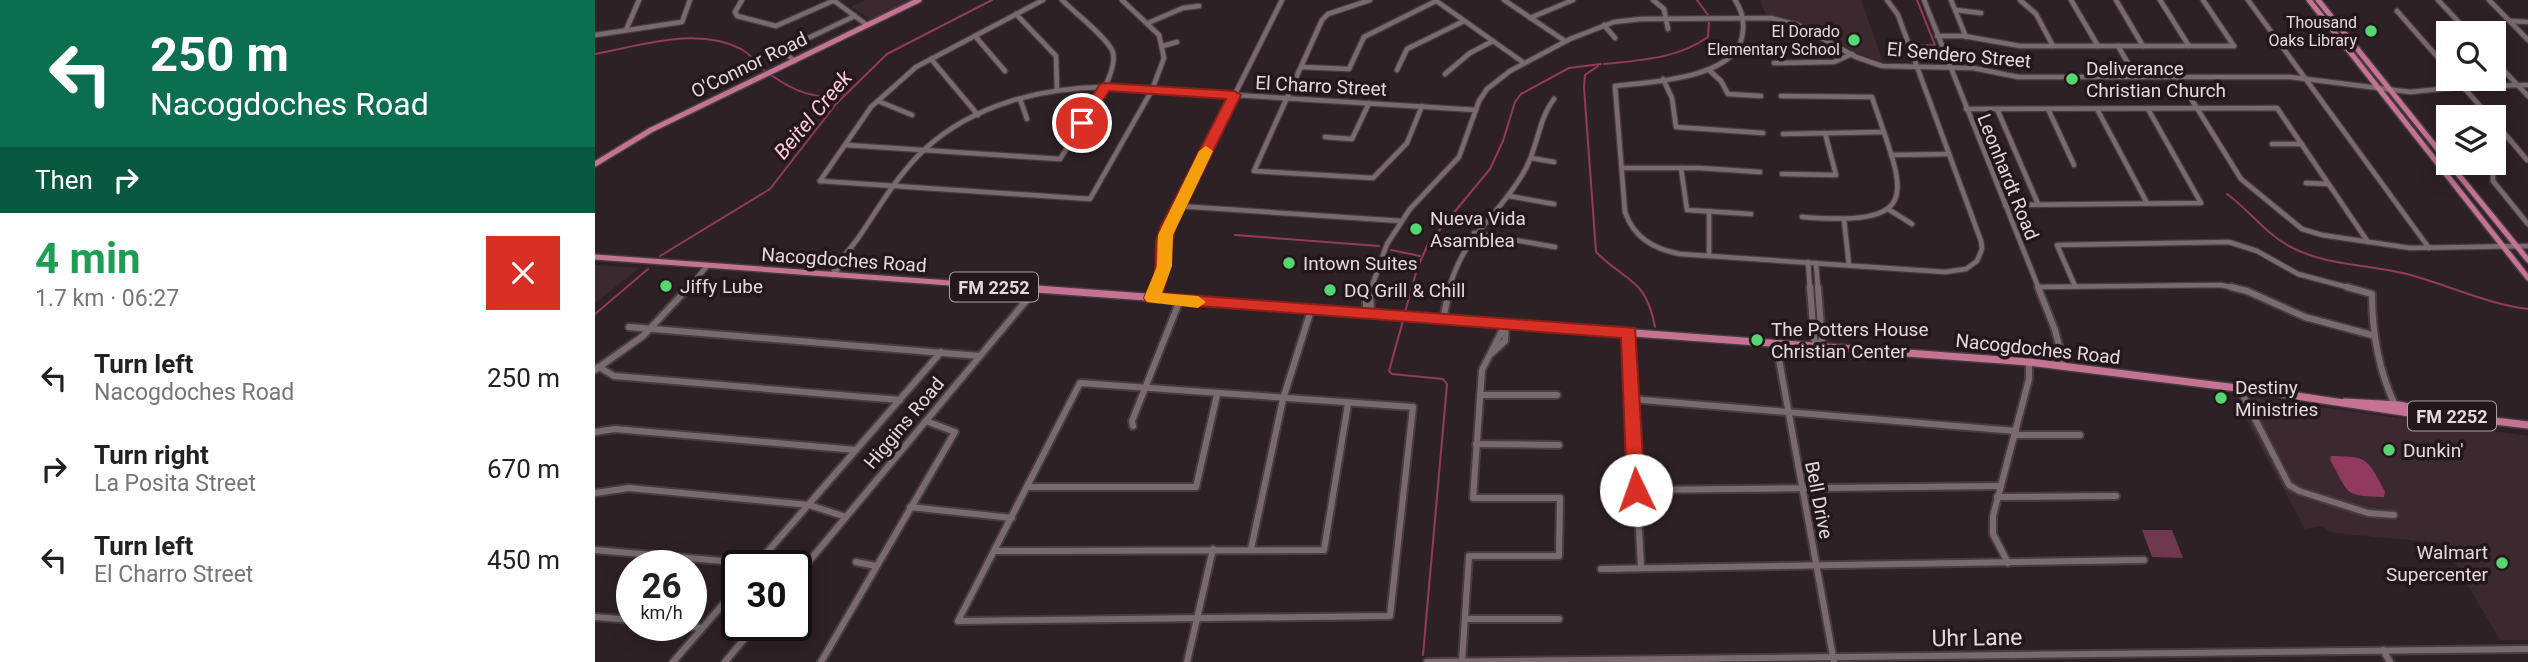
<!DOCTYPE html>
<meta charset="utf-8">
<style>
:root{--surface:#fff;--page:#f2f2f2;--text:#222;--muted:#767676}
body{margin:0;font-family:Roboto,sans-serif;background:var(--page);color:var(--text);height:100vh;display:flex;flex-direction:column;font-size:26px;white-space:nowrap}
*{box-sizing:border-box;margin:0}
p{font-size:23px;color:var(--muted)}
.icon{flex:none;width:38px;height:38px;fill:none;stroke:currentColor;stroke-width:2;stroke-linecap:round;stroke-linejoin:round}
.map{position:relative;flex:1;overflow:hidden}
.panel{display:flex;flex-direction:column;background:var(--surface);width:595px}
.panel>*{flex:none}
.guide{background:#0b6e4f;color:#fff;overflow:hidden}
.tools{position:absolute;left:1841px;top:21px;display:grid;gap:14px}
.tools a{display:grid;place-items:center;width:70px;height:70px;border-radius:0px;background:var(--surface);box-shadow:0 4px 18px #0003;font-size:35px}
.speed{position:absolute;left:21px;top:550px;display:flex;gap:14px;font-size:35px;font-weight:700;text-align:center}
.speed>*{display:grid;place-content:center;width:91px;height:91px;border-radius:50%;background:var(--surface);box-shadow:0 4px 18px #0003;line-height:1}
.speed small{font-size:18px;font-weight:400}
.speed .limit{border:4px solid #111;border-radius:10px;background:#fff;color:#111}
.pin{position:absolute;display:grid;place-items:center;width:60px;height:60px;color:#fff;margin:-30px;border:4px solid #fff;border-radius:50%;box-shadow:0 2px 7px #0007}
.me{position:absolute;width:77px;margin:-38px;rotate:357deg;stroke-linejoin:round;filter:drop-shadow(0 0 5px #0008)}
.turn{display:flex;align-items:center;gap:24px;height:147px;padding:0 35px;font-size:32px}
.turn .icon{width:91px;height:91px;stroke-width:2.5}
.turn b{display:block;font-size:49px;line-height:60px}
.then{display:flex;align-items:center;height:66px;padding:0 35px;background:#0003;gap:14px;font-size:26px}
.round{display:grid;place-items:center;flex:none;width:74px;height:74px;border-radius:0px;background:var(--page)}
.overview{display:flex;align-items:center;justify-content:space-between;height:119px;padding:0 35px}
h1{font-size:42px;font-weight:700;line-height:52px;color:#1e9e55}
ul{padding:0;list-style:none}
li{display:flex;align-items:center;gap:21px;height:91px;padding:0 35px}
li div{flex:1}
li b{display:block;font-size:26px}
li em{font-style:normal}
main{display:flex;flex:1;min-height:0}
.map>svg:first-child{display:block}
.built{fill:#3c2930}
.green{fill:#70384d}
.water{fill:#923a5d}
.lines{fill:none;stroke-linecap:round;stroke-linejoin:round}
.stream{stroke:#923a5d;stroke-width:2}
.minor-far1-casing{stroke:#473c3f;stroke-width:7}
.minor-casing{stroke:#473c3f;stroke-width:10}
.major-far1-casing{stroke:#473c3f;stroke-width:8}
.major-casing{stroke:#473c3f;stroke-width:10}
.minor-far1{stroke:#7a6a6f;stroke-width:4.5}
.minor{stroke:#7a6a6f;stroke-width:6}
.major-far1{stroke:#c57392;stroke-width:5}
.major{stroke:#c57392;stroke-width:7}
.route{fill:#d93025;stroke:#8d1f18;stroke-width:2}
.slow{fill:#f59e0b}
.poi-dot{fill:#56d671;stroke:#24171b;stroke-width:2.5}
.labels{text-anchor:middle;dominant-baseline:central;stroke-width:7;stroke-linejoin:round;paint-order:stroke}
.far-poi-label{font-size:16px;fill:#e3d9dc;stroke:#24171b;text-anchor:end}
.shield{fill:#24171b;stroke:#aa9fa2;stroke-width:2}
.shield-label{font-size:18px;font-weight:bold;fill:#e3d9dc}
.street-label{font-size:19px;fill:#e3d9dc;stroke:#24171b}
.poi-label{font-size:19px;fill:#e3d9dc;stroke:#24171b;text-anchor:start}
.water-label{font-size:21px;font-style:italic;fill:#fcc8d8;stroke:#24171b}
.near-street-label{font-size:23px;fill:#e3d9dc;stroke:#24171b}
</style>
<main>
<section class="panel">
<div class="guide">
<div class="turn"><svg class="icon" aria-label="left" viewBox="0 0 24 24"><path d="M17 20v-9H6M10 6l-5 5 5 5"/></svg><div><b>250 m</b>Nacogdoches Road</div></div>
<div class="then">Then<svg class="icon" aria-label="right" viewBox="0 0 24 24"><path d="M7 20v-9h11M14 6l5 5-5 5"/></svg></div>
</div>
<div class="overview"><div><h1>4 min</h1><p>1.7 km · 06:27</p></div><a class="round" style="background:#d93025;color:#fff"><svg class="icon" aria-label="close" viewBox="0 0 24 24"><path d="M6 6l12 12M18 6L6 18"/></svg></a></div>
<ul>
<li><svg class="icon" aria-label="left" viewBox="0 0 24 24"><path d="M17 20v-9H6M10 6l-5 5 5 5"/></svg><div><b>Turn left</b><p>Nacogdoches Road</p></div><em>250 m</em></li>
<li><svg class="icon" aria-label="right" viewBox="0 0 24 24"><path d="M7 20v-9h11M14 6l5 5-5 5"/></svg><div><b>Turn right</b><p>La Posita Street</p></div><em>670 m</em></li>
<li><svg class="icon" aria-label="left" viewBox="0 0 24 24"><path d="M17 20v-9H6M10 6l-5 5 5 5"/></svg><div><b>Turn left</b><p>El Charro Street</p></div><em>450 m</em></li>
</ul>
</section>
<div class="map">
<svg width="1933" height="662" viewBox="0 0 1933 662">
<rect width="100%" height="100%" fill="#2e2125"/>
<g class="built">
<path d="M271,0H318L277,20L256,7Z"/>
<path d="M1165,0H1266L1288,62L1266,55L1208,24L1171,15Z"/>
<path d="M0,265L44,268L0,303Z"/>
<path d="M1638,395L1933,436V640H1905L1848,543L1739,533L1726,526L1710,529Z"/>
</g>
<path class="green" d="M1547,530H1577L1588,558L1557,557Z"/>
<path class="water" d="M1736,456C1775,457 1771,458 1790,491L1789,497C1747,496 1755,494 1735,460Z"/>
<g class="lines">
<g class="stream">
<path d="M1102,0L1113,15"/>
<path d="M1317,46L1340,45L1322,0"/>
<path d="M0,54C45,46 102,26 146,49C155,54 163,63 170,71"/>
<path d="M1009,64C1046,60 1082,59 1113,37L1114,21"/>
<path d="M1003,66L990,75L989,87L1001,252C1032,283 1051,278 1060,327"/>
<path d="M176,75C199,91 221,101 249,94"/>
<path d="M1632,194C1654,210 1670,233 1694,246C1732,267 1778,264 1819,276C1858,287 1893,304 1933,309"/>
<path d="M640,235L784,246"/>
<path d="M796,250L825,256"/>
<path d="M65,256L175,189L241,104L292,54L397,0"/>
<path d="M810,312L822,269L833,244L895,169L908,141L920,102L926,94L974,68L1006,64"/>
<path d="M0,314L53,269"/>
<path d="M809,317L794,371L797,374L848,379L852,384L828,655"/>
</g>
<g class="minor-far1-casing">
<g id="minor-far1">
<path d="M147,0L140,12L142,16L181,26L240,0"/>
<path d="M238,0L272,25"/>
<path d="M775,0L733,14L727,20L659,171L778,178L812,143L827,106"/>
<path d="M840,0L929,63"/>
<path d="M909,0L970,41"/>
<path d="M1058,0L1069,9L1073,29"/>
<path d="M1140,0C1148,12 1150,23 1147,37C1139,79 1054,82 1020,86L1030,212C1039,238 1059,249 1085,254L1350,272L1371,269L1382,261L1387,249L1386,241L1303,15L1292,0"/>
<path d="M1329,0L1444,289"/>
<path d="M1356,0L1371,37"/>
<path d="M1425,0L1441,14L1458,46"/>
<path d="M1476,0L1503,46"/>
<path d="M1521,0L1548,46"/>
<path d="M1565,0L1594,46"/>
<path d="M1608,0L1639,46"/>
<path d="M1653,0L1834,248"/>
<path d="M1843,0L1874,33"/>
<path d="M1894,0L1933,40"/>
<path d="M1361,10L1386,13"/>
<path d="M1802,11L1853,69"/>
<path d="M421,14L461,56L462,90"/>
<path d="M935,18L978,0"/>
<path d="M1915,21L1933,22"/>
<path d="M553,23L588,8L604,6"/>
<path d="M1009,25L1020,38"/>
<path d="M31,30L44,0"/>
<path d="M0,35L87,22L95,0"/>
<path d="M380,36L410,71"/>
<path d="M1342,36H1369L1425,46H1639"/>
<path d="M568,46L582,42"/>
<path d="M1523,46L1541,77"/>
<path d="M187,51L200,61"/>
<path d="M173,57L260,16"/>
<path d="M336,59L383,115"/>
<path d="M1899,60L1933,96"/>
<path d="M1179,63L1239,62L1257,54"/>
<path d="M706,67L754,69L769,37L841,1"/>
<path d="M802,70L812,49L869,21"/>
<path d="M1114,70L1126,81L1133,94L1166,96"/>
<path d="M850,74L875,53L898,41"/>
<path d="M1582,76L1646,179L1707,229L1727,235L1815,248L1933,246"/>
<path d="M1068,79L1077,98L1081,127L1168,133"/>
<path d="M1861,79L1895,117"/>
<path d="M1186,96L1277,97C1308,191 1334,227 1207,217"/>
<path d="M425,99L432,119"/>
<path d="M283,101L317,115"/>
<path d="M1371,109L1682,108L1773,242"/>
<path d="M1402,109L1443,204"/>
<path d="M1453,109L1479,165"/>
<path d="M1502,109L1552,203"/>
<path d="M1899,121L1932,160"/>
<path d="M1188,134L1289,132"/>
<path d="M730,137L757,139L774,103"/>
<path d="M1677,144H1707"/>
<path d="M251,145L465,159C478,138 528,73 517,50C509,35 480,13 467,0"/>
<path d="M1296,155L1354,154"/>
<path d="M936,158L959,162"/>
<path d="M1027,168H1105L1165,172"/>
<path d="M1086,168L1092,210L1156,214"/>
<path d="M1187,174L1241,175L1230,133"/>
<path d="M1898,175V181L1933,224"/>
<path d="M225,181L495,199L557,90L569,58L564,35L527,0"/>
<path d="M225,181L276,107L321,67L448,0"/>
<path d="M1711,183L1733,184"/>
<path d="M914,196L959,204"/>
<path d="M1410,205L1606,203L1553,109"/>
<path d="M583,206L806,221"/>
<path d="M1293,209L1317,224"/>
<path d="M1114,211V256"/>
<path d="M1249,220L1254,265"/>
<path d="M879,233L960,247"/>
<path d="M1213,262L1215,289"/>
<path d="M1221,263L1223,289"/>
<path d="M239,274L257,252L256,248"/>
<path d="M238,275L240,268C248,256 258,246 266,234C286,204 304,173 331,148C380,104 446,88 510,87L881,110"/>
<path d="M1480,286L1462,245L1634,242L1662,251L1703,274L1759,289"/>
<path d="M1443,287L1626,285L1644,289"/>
<path d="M93,289L112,266"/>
<path d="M561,289C571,268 566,247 574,226L687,0"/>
<path d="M776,289L792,244L815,209L864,157L884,101L892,89L915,71L975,39L1019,22L1046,19L1176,18L1203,25L1261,57L1287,66L1378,68L1423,77H1695L1815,92L1875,86L1933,85"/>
<path d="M854,289C869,233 905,216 930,170C943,147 943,120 959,99"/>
</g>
</g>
<g class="minor-casing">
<g id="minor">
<path d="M1215,287L1219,339L1223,346"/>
<path d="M1223,287L1227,340L1223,346"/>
<path d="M1443,287L1460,330L1469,365"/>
<path d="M1636,287L1652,291L1710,317L1777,335"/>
<path d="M1752,287L1777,294C1777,334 1783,369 1800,405"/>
<path d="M557,298L562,287"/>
<path d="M771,314V302L776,287"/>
<path d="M771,314L776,308L775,295"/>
<path d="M848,319L855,287"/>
<path d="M34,327L385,356"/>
<path d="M1034,332L1046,568"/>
<path d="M1181,343L1239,662"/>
<path d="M897,353L910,341L911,323"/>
<path d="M4,367L19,376L305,400"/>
<path d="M0,370L48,336L94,287"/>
<path d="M485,383L818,407L795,616L363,621Z"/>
<path d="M1644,388L1694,485L1704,491L1773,513L1799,515"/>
<path d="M885,395H962"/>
<path d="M1036,399L1421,431"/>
<path d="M538,426L537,421L585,300"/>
<path d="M0,432L20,429L261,450"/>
<path d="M1420,435H1485"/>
<path d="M881,444L964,445"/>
<path d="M432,487H601L622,395"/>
<path d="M1041,490L1406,486"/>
<path d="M0,493L34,488L214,505L251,517"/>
<path d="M1402,497L1521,496"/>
<path d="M315,507L417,518"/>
<path d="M656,549L688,399L716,310"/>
<path d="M0,550L163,564"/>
<path d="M400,551L729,550L753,404"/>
<path d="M261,562L281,566"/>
<path d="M1413,563L1398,534V516L1434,379V362"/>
<path d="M161,565L346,352"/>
<path d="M1006,569L1549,560"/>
<path d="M201,577L440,290"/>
<path d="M0,617L37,620"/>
<path d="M870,619H964"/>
<path d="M79,625L107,628"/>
<path d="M1788,650L1795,662"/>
<path d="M78,662L142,588"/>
<path d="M130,662L161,625"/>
<path d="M226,662L360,432L331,421"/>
<path d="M592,662L618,549"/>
<path d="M832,662L1933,649"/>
<path d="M867,662L874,556H964L965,498H878L887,370L911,323"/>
</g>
</g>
<g class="major-far1-casing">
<g id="major-far1">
<path d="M1714,0L1933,278"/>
<path d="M1723,0L1853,162"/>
<path d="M1854,163L1933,260"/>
<path d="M0,164L56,130L324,0"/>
<path d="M0,257L438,289"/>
</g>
</g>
<g class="major-casing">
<g id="major">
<path d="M414,287L1434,362L1682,393L1841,417L1857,416L1804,405L1750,402"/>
<path d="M1857,416L1933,425"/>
</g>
</g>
<use href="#minor-far1" class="minor-far1"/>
<use href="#minor" class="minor"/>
<use href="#major-far1" class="major-far1"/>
<use href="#major" class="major"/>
</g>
<path class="route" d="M510,83L639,91L646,95L581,226C573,250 578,269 567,293L1040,328L1050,490L1048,495L1041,498L1035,495L1032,490L1026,338L552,302L549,298L560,274L561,241L566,226L631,99L514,91L492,126H483L481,123L505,84Z"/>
<path class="slow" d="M611,146L618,151L578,235L577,266L567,293L603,296L611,302L603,308L552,302L549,298L562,266L563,235L604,151Z"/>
<g class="poi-dot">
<circle cx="1776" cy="31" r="7"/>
<circle cx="1259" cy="40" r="7"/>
<circle cx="1477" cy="79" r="7"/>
<circle cx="821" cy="229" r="7"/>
<circle cx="694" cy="263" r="7"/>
<circle cx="71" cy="286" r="7"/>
<circle cx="735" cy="290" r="7"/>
<circle cx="1162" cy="340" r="7"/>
<circle cx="1626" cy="398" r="7"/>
<circle cx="1794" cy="450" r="7"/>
<circle cx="1907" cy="563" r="7"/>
</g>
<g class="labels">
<g class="far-poi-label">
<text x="1762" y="22">Thousand<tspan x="1762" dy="18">Oaks Library</tspan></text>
<text x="1245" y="31">El Dorado<tspan x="1245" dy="18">Elementary School</tspan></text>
</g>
<g class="shield">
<rect x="355" y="272.5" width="88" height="29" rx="5"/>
<rect x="1813" y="401.5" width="88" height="29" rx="5"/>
</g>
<g class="shield-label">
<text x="399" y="287">FM 2252</text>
<text x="1857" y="416">FM 2252</text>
</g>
<g class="street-label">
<text transform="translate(1364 55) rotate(5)">El Sendero Street</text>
<text transform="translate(154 65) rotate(-26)">O'Connor Road</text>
<text transform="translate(726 86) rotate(3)">El Charro Street</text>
<text transform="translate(1413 177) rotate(68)">Leonhardt Road</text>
<text transform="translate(249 260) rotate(4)">Nacogdoches Road</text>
<text transform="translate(1443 349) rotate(6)">Nacogdoches Road</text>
<text transform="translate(309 423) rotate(-50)">Higgins Road</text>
<text transform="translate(1224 500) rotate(79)">Bell Drive</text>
</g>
<g class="poi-label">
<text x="1491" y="68">Deliverance<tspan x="1491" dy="22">Christian Church</tspan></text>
<text x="835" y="218">Nueva Vida<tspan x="835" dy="22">Asamblea</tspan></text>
<text x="708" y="263">Intown Suites</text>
<text x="85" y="286">Jiffy Lube</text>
<text x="749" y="290">DQ Grill &amp; Chill</text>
<text x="1176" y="329">The Potters House<tspan x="1176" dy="22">Christian Center</tspan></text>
<text x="1640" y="387">Destiny<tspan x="1640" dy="22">Ministries</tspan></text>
<text x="1808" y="450">Dunkin'</text>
<text x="1893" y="552" text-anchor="end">Walmart<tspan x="1893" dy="22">Supercenter</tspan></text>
</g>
<g class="water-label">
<text transform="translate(218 115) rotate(-50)">Beitel Creek</text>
</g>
<g class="near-street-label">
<text transform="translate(1382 638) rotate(-1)">Uhr Lane</text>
</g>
</g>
</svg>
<div class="tools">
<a><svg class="icon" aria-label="search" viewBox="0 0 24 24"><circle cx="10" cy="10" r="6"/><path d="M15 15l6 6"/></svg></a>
<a><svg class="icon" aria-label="layers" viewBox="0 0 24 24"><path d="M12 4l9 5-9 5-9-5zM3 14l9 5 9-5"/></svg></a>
</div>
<div class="speed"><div>26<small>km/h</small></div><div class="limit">30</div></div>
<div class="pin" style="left:487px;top:123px;background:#d93025"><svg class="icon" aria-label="arrive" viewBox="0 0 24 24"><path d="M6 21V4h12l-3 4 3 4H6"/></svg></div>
<svg class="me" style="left:1041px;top:490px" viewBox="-20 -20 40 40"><circle r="19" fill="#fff"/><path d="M0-13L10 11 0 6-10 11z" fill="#d93025"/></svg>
</div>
</main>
